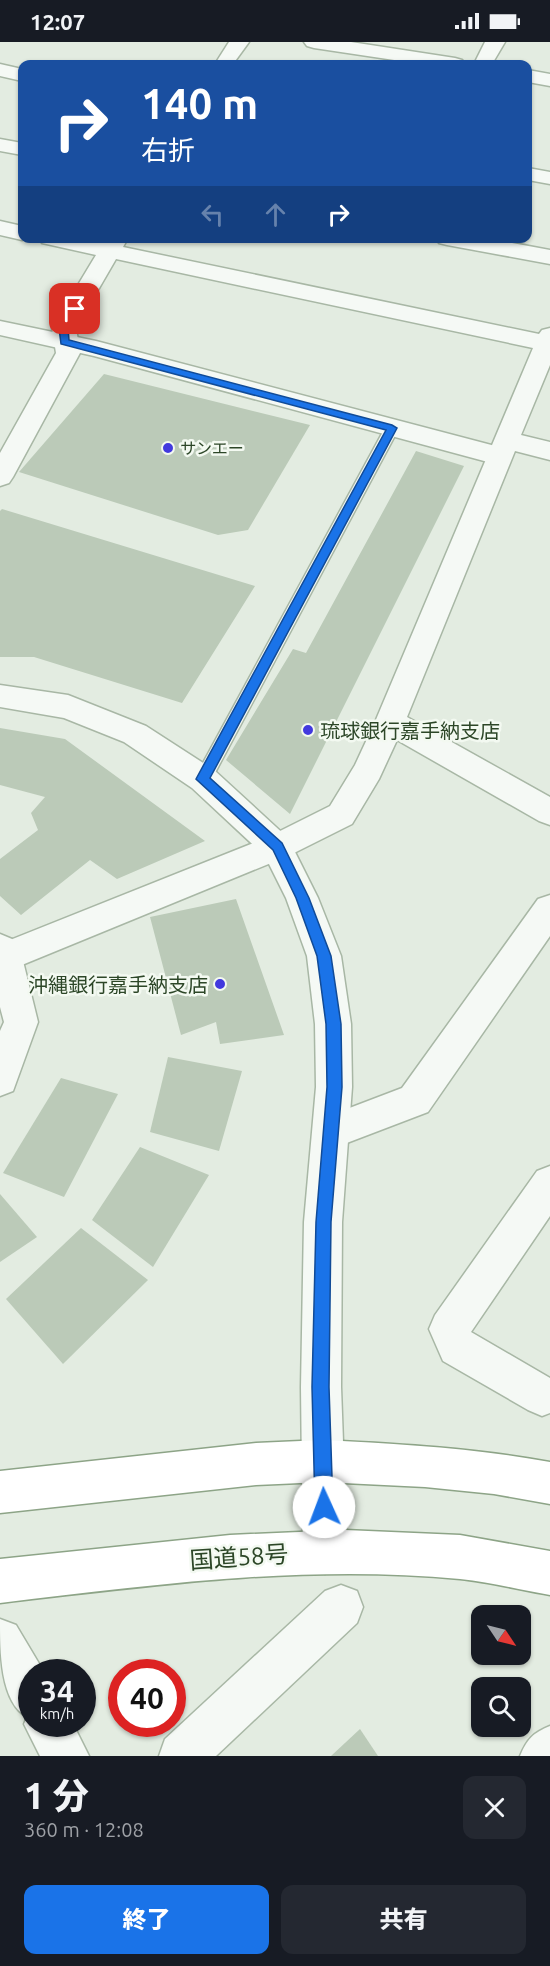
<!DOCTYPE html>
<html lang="ja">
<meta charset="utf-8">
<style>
:root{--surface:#171b24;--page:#242831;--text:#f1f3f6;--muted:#9ea1a6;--accent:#1a73e8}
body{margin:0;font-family:Ubuntu,"Noto Sans JP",sans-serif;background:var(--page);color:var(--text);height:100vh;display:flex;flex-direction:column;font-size:22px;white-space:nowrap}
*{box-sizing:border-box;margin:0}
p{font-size:20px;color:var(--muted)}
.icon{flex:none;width:33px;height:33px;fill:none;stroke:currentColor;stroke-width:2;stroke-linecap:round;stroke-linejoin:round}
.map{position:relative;height:1714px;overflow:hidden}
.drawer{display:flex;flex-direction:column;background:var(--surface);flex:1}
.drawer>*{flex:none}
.banner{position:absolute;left:18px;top:18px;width:514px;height:183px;border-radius:12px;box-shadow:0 2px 4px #0004;background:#1a4fa0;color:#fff;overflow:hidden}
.needle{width:39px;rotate:125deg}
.buttons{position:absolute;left:471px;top:1563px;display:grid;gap:12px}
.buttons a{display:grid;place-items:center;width:60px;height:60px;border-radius:12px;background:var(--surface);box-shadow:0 2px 4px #0004;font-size:30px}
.speed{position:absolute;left:18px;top:1617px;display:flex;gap:12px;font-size:30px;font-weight:700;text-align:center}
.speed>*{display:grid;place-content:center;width:78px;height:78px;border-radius:50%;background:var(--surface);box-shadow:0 2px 4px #0004;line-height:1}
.speed small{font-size:15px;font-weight:400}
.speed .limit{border:9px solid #d22;background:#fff;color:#111}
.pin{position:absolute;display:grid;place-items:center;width:51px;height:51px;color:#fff;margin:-26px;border-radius:12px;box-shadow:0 3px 9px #0006}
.me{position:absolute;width:66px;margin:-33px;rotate:358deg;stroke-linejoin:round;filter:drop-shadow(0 0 4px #0008)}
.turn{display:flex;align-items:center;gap:21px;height:126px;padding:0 24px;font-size:27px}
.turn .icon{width:78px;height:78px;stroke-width:2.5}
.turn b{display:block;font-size:42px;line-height:51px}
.lanes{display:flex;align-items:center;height:57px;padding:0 24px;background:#0003;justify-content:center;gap:30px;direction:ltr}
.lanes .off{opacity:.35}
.round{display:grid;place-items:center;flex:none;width:63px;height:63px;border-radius:12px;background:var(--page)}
.summary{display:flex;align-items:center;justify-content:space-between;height:102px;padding:0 24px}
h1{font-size:36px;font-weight:800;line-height:45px}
.primary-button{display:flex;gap:12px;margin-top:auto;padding:12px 24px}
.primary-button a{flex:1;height:69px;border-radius:12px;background:var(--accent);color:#fff;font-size:24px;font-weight:800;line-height:69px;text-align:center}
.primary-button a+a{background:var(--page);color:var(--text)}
.status{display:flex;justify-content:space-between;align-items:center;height:42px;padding:0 30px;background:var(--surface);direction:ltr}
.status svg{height:16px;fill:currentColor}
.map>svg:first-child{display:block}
.building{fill:#bbcab8}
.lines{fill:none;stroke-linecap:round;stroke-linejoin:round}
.service-casing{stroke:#a8b7a5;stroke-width:3}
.minor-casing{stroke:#a8b7a5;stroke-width:3}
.tertiary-casing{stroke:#a8b7a5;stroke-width:3}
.trunk-casing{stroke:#8da487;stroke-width:3}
.service{fill:#f5f9f5;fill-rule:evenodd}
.minor{fill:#f5f9f5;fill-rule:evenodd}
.tertiary{fill:#f5f9f5;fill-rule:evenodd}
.trunk{fill:#fff;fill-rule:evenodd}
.route{fill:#1a73e8;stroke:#114b97;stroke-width:1.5}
.poi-dot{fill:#4239de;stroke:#f3f9f1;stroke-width:2}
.labels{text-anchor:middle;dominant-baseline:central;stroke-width:5;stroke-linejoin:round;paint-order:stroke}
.far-poi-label{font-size:16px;fill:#2c4627;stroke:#f3f9f1;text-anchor:start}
.poi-label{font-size:20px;fill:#2c4627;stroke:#f3f9f1;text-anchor:start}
.near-street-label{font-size:24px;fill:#2c4627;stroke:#f3f9f1}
</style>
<div class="status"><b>12:07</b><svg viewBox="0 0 49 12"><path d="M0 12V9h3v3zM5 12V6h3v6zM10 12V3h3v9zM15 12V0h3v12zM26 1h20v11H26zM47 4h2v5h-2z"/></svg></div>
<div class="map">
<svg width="550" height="1714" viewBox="0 0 550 1714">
<rect width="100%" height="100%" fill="#e3ece1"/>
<g class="building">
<path d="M104,332L310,383L248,488L218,493L19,430Z"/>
<path d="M416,409L464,424L290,772L226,718L293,607L306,611Z"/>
<path d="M2,467L255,544L182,661L34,615H0V469Z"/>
<path d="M0,686L65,697L205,799L117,837L90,818L21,873L0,854V817L38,788L31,771L45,755L0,743Z"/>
<path d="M236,857L284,993L220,1002L216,980L181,993L150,875Z"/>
<path d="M168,1015L242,1029L219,1109L150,1090Z"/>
<path d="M61,1036L118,1052L64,1155L3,1131Z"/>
<path d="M140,1105L209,1133L153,1225L92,1178Z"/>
<path d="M0,1152L37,1195L0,1220Z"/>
<path d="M81,1186L148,1238L63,1322L6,1257Z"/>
<path d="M360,1687L378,1714H331Z"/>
</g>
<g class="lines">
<g class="service-casing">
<path id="service" d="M392,381L399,386L209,742L203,744L197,742L195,737L197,732L385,386Z"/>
</g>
<g class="minor-casing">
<g id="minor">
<path d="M229,0H249L233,22H215Z"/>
<path d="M304,0H351L455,16L462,18L465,22H421L314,6L307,4Z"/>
<path d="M485,0H505L492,22H474Z"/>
<path d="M0,22L22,27V39L0,34Z"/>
<path d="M528,28L550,32V44L528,40Z"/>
<path d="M0,97L22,101V113L0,109Z"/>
<path d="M528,126L550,130V142L528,138Z"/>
<path d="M0,179L22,184V196H27L22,198L0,193Z"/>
<path d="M39,196H84L103,200L106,196H128L123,205L539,292L542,288L550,286V323L521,393L550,400V418L515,409L407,675L550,755V783L539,779L397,698L379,737L352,782L288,814L17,925L5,930L0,928V902L266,796L330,764L355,723L375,680L533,306L116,217L76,286L80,311L13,435L9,441L0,444V411L56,311L52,286L96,213L42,201Z"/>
<path d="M436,196H486L550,208V222L447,203L439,201Z"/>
<path d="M550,853V894L428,1070L331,1107L318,1102L313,1090L318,1078L402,1046L538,857Z"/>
<path d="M550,1124V1174L471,1290L550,1336V1371L542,1374L528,1368L443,1319L429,1287L435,1273L537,1129Z"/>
<path d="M341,1543L357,1549L363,1565L357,1581L216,1714H159L165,1697L325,1549Z"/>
<path d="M0,1577L16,1583L44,1630H32V1682H73L89,1714H40L24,1682L27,1675C0,1660 0,1609 0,1577Z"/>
<path d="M550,1684V1714H520C527,1697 533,1691 550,1684Z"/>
</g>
</g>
<g class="tertiary-casing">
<g id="tertiary">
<path d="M0,279L96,299L499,405L508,408L512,414L508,420L499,423L94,314L0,293Z"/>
<path d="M0,643L68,653L146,684L214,728L288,796L318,856L341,914L351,982L352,1045L342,1180L341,1345L347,1510L340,1525L325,1532L310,1525L303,1510L301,1345L304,1180L316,1045L315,982L307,914L286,856L265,814L192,746L124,700L64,676L0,665Z"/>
<path d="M0,892L12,897L22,915L38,980L13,1049L0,1054V989L4,980L0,965Z"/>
</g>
</g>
<g class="trunk-casing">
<g id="trunk">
<path d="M323,1398C400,1402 474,1406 550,1420V1462L494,1452L425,1445L323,1440L256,1443L0,1471V1429L256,1401Z"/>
<path d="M345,1488L460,1493L550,1509V1553C520,1548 490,1540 460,1537C306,1522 152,1543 0,1561V1517L230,1493Z"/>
</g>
</g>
<use href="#service" class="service"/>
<use href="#minor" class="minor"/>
<use href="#tertiary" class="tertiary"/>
<use href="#trunk" class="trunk"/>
</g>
<path class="route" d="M72,265L80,267L68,286L69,298L392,383L397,386L210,736L282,801L309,856L331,914L341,982L342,1045L331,1180L329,1345L333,1465L330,1471L324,1473L318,1471L315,1465L312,1345L316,1180L327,1045L326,982L317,914L296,856L273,808L196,737L386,388L61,302L59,286Z"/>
<g class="poi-dot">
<circle cx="168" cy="406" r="6"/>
<circle cx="308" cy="688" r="6"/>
<circle cx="220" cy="942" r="6"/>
</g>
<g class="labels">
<g class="far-poi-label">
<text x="180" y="406">サンエー</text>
</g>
<g class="poi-label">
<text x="320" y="688">琉球銀行嘉手納支店</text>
<text x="208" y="942" text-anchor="end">沖縄銀行嘉手納支店</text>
</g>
<g class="near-street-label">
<text transform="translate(239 1515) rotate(-4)">国道58号</text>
</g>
</g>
</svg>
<div class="buttons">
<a><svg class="needle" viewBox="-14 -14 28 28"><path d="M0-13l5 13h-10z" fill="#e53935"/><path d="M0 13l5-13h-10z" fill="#9ea1a6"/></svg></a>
<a><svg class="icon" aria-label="search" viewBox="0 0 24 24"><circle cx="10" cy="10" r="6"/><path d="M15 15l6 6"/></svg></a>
</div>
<div class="speed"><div>34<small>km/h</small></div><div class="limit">40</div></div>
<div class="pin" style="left:75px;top:267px;background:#d93025"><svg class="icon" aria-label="arrive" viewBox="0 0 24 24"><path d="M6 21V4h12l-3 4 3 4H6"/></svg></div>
<svg class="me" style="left:324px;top:1465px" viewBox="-20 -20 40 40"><circle r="19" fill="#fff"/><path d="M0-13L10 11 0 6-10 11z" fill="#1a73e8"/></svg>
<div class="banner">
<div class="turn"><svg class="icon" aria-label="right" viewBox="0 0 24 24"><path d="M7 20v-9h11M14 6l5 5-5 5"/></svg><div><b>140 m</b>右折</div></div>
<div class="lanes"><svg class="icon off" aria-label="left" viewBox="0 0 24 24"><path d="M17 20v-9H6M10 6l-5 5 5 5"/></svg><svg class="icon off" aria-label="ahead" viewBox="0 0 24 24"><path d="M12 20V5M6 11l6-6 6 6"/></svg><svg class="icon" aria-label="right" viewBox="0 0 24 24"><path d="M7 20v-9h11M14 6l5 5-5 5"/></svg></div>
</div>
</div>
<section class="drawer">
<div class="summary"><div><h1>1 分</h1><p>360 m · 12:08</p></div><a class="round"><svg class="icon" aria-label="close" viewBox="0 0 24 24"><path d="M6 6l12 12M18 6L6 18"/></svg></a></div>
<div class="primary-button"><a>終了</a><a>共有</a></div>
</section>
